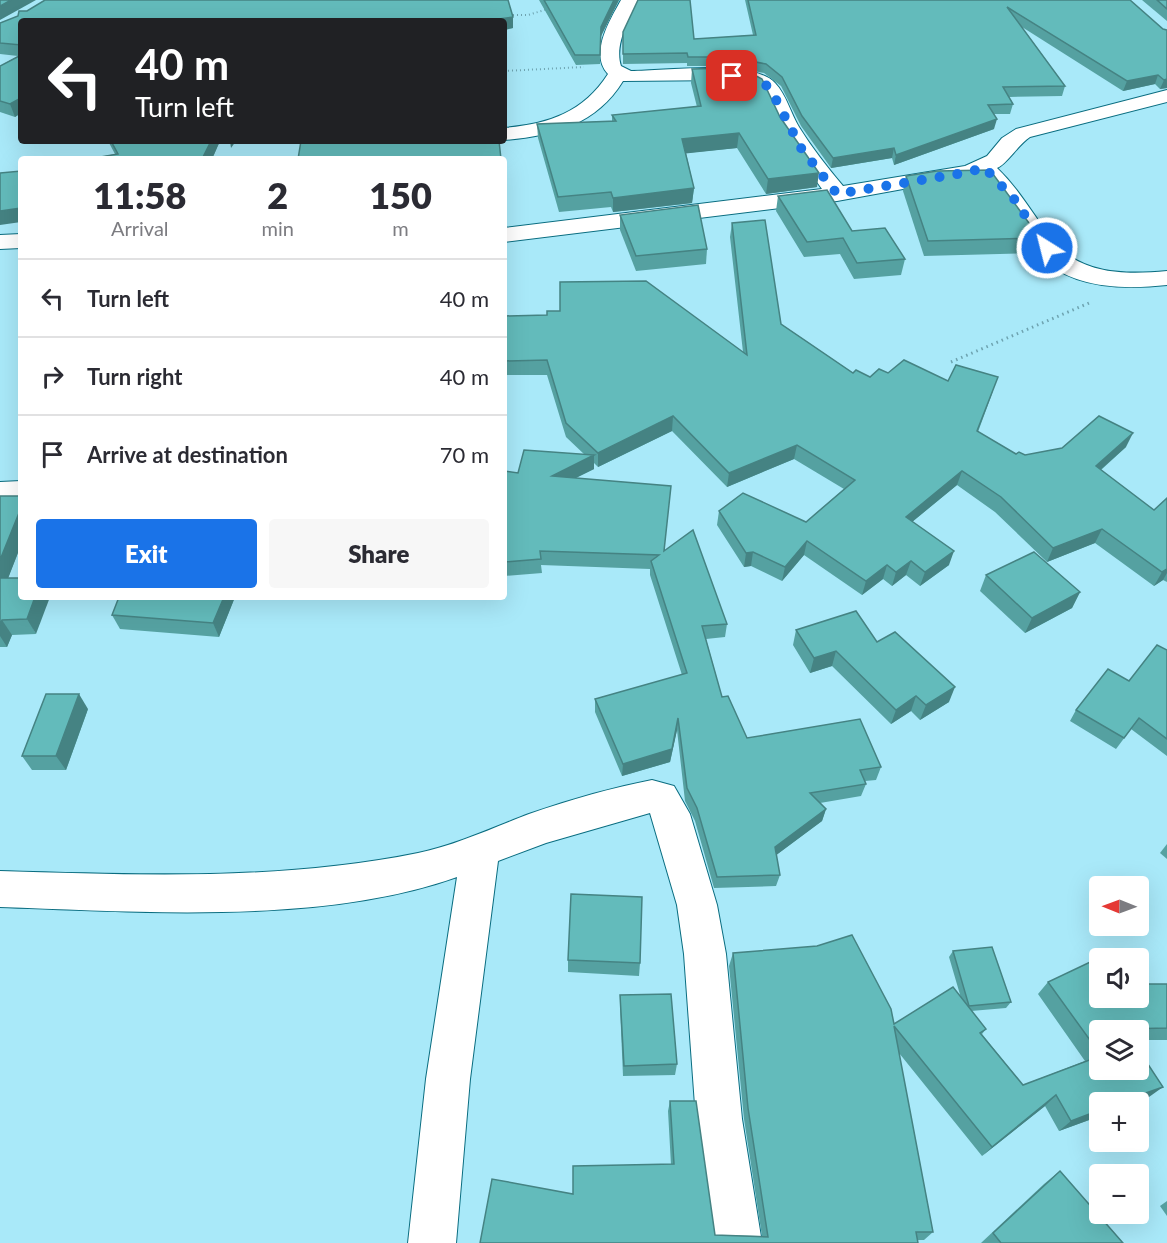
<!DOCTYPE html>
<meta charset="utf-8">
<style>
:root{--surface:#fff;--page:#f7f7f7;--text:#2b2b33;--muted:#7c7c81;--line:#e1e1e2;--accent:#1a73e8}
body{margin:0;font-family:Lato,sans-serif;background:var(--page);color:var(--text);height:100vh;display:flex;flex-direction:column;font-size:22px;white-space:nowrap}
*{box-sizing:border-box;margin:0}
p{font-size:20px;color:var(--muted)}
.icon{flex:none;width:33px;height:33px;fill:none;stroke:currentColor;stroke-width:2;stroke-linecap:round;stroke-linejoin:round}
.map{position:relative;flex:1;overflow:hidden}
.details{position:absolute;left:18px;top:156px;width:489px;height:444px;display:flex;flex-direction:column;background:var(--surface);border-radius:6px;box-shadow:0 6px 24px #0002}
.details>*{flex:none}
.hud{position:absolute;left:18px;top:18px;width:489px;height:126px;border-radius:6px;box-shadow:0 6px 24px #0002;background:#202124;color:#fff;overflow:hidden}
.needle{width:39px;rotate:271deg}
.fabs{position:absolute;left:1089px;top:876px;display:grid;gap:12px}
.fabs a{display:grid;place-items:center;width:60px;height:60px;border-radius:6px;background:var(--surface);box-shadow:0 6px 24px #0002;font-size:30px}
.pin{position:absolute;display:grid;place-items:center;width:51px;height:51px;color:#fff;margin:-26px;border-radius:12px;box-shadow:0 3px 9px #0006}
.me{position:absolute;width:66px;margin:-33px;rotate:324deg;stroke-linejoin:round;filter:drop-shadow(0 0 4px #0008)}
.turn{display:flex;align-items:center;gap:21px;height:126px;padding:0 18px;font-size:27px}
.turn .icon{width:78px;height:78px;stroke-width:2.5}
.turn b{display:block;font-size:42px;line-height:51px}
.eta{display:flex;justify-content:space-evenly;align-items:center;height:102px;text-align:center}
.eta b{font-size:36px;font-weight:800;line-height:42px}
.cta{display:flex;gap:12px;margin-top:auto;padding:12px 18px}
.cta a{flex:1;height:69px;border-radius:6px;background:var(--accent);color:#fff;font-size:24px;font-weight:800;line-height:69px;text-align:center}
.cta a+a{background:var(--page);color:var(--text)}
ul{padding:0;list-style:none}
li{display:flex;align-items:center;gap:18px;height:78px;padding:0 18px;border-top:2px solid var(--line)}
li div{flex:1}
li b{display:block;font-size:22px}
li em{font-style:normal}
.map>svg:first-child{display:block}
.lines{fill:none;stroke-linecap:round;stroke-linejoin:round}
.minor-casing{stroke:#0a6d80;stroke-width:2}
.path-far1{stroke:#6ea3b0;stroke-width:2;stroke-dasharray:1 3;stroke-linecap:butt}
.path{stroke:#6ea3b0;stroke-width:3;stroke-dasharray:1.5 4;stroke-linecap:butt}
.minor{fill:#fff;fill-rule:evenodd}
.wall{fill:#55a1a1}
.shaded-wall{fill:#458383}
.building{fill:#63bbbb;stroke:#458383;stroke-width:1.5}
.route{stroke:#1a73e8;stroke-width:10;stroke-dasharray:0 18}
</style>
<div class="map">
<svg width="1167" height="1243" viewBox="0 0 1167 1243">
<rect width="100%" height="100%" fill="#a9e9f9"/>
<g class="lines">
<g class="minor-casing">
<g id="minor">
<path d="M621,0H639C629,18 614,45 621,66L631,71C664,71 753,59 775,83C786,94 791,114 799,127C812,148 827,167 843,186L965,166L987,156L1002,138L1016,129L1167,90V102L1030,137C1017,146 1007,164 997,168C1019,189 1032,213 1050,237C1078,275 1124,275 1167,271V285C1122,290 1065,289 1035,250C1016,224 1003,198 980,175L837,201L504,242V228L822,189L780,130L762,91L748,84L726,80L623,81C596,125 553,136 504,140V128C548,124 583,113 608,74C589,54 610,20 621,0Z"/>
<path d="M21,234V248L0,249V235Z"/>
<path d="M21,481V501L0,502V482Z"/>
<path d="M652,780L674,786L690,814L717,905L726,954L742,1119L762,1243H714L696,1119L684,954L677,905L650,813L546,843L498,861L470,1079L456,1243H408L426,1079L457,877C323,925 141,912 0,907V871C139,875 280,881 418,853C456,845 492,828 529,814C569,800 611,788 652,780Z"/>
</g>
</g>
<g class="path-far1">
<path d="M509,15H528L548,9"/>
<path d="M504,71L584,67"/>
</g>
<path class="path" d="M951,362L1089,303"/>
<use href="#minor" class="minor"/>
</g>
<g class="wall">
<path d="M45,0H508L513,17V28L504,30V21H21V113L15,117L0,112V66L18,56L0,54V23L18,16L19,11H27Z"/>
<path d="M539,0H619L601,36L600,64L576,65Z"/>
<path d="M745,0H1130L1163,29L1167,88L1160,89L1155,84L1123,91L1022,27L1065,86L1062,96L1009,97L1013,104L1010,114H994V129L894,165L892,158L831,168L801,126L781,86L764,73L729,66H687V63L623,64V32L694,39L753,35Z"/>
<path d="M1142,0H1167V21Z"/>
<path d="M692,69L780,117L817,187L766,194L737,148L686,153L694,188L692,203L613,212L611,207L559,212L538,138L537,124L612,121V115L697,107L691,83Z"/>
<path d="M108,141H220L212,159H89L115,154Z"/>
<path d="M906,176L1040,238L1035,253L924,256L903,191Z"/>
<path d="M778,196L852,231L905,259L901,275L854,279L840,254L804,257L776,211Z"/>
<path d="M620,215L707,249L706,264L636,271L620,230Z"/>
<path d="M732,223L781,324L853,373L870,377L888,373L948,381L993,391L978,432L1016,454L1025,455L1126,447L1101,470L1154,510L1167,498V582L1163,580L1154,586L1095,543L1047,562L995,512L957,485L912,522L949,565L920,586L906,575L892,586L883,579L862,595L804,555L782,581L751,566L744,567L717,525L719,511L806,522L844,489L794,459L727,487L672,431L598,467L594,463V469L576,478L665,551L727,624L725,637L706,639L722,697L747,738L881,767L876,780L865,781L866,784L861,796L820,803L826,809L822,821L776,855L780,875L776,886L714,888L695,821L685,801L677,730L670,762L622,776L595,712V699L682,675L650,575V569L541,565L542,573L504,576V471L518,473L585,455L566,437L547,375H504V316L743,352L730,237Z"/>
<path d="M0,496H21V545L8,578L36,634L12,635L7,647H0Z"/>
<path d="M986,575L1080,592L1072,608L1025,633L980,591Z"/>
<path d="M235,597L219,637L120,629L112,615Z"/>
<path d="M796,630L877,642L949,702L920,720L911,711L891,724L832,666L810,673L793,645Z"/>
<path d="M1167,650V756L1131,729L1116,749L1070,721L1076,710L1129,681Z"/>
<path d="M88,709L66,770H32L22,756Z"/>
<path d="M1167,844V859L1160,853Z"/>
<path d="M953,951L1011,1002L1006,1008L971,1011L986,1029L982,1034L1023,1085L1085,1061L1038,994L1048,982L1100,998L1167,984V1040H1138V1030H1100V1070L1149,1097L1100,1102V1116L1059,1131L1045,1106L982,1156L899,1053L933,1232L924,1240L480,1243L573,1194L671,1165L668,1111L670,1101L715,1235L762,1236L744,1119L729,966L733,953L894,1024L961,998L949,957Z"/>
<path d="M568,960L640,963L639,976L568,972Z"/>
<path d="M620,995L677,1064L675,1075L623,1076L620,1007Z"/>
<path d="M1060,1171L1123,1243H981L1044,1184Z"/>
<path d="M1167,1201V1216L1160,1206Z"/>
</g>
<g class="shaded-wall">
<path d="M11,0H36L0,20V6Z"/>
<path d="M614,0H619L601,36L600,64L601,27Z"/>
<path d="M513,17V28L504,30V21H492V20Z"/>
<path d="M1158,75L1155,84L1123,91L1127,81Z"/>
<path d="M1167,79V88L1160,89L1164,80Z"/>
<path d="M21,98V113L15,117L10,104Z"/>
<path d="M997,119L994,129L894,165L896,155Z"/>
<path d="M739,133L737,148L681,154L682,139Z"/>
<path d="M211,141H220L212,159H202Z"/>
<path d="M230,141H236L231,148Z"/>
<path d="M894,148L892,158L831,168L833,158Z"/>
<path d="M819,173L817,187L766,194L768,179Z"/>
<path d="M694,188L692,203L613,212V198Z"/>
<path d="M21,208V222L0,225V211Z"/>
<path d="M673,416L672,431L598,467V453Z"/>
<path d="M1133,433L1126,447L1089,480L1096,466Z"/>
<path d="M797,445L794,459L727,487L729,473Z"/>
<path d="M594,455V469L553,489L552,476Z"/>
<path d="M962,471L957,485L901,531L906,517Z"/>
<path d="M21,508V545L2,594L0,592V560Z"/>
<path d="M1102,529L1095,543L1047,562L1053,548Z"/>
<path d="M807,541L804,555L782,581L785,567Z"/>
<path d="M954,551L949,565L920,586L925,572Z"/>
<path d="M753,552L751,566L744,567L746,553Z"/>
<path d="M911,561L906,575L892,586L896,572Z"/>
<path d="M887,565L883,579L862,595L866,581Z"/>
<path d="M1167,569V573L1163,580L1154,586L1162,572Z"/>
<path d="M1080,592L1072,608L1025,633L1032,618Z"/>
<path d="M35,597H50L36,634L27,619Z"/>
<path d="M224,597H235L219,637L213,623Z"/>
<path d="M2,620L12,635L7,647L0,636V625Z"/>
<path d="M836,651L832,666L810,673L814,658Z"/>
<path d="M955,687L949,702L920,720L926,705Z"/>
<path d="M79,694L88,709L66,770L56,756Z"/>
<path d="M916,696L911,711L891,724L896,710Z"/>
<path d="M678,718L677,730L670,762L622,776L623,764Z"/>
<path d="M826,809L822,821L771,859L775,847Z"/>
<path d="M1163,1087L1149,1097L1136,1102H1120Z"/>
<path d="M1056,1095L1045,1106L982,1156L992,1147Z"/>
<path d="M1100,1110V1116L1059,1131L1071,1121Z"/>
</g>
<g class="building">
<path d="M0,0H11L0,6Z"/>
<path d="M45,0H508L513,17L492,20V21H21V45L0,43V23L18,16L19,11H27Z"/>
<path d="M544,0H614L601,27L600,55H575Z"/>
<path d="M638,0H690L694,39L756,35L748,0H1130L1163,29L1167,30V79L1164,80L1158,75L1127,81L1007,7L1065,86L1003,87L1013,104L988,105L997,119L896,155L894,148L833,158L802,116L782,77L766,64L730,57H688L687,53L623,54V32Z"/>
<path d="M1157,0H1167V9Z"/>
<path d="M21,55V98L10,104L0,101V66Z"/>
<path d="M727,68L749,72L762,79L780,117L819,173L768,179L739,133L682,139L694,188L613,198L611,192L558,197L537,124L616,121L612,115L701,106L692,69Z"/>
<path d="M111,141H211L202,159H89L118,154Z"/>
<path d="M301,141H499L501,159H298Z"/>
<path d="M990,170L1040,238L928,241L906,176L937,171Z"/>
<path d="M21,171V208L0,211V173Z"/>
<path d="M827,190L852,231L885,228L905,259L857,263L843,238L807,242L778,196Z"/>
<path d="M698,205L707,249L636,256L620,215Z"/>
<path d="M765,220L781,324L853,373L856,370L870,377L879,369L888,373L904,360L948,381L956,365L998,377L977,431L1016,454L1019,452L1025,455L1062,448L1099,416L1133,433L1096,466L1154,510L1167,498V569L1162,572L1102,529L1053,548L1001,497L962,471L906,517L954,551L925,572L911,561L896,572L887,565L866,581L807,541L785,567L753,552L746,553L719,511L743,493L806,522L855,480L797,445L729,473L673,416L598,453L566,423L547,360L504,361V316L547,315V311H560V282L646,281L747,355L732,223Z"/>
<path d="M524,450L594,455L552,476L671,486L664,551L693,530L727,624L702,626L722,697L728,696L747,738L860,719L881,767L860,770L866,784L810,793L826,809L775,847L780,875L717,877L697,808L687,788L678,718L672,749L623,764L595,699L687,673L651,561L659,555L540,551L541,559L504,562V471L518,473Z"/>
<path d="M0,496H21V508L0,560Z"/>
<path d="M1034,552L1080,592L1032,618L986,575Z"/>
<path d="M0,578H21V597H35L27,619L2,620L0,625Z"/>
<path d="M119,597H224L213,623L112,615Z"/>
<path d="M856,611L877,642L895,632L955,687L926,705L916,696L896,710L836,651L814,658L796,630Z"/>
<path d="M1157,645L1167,650V739L1139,718L1124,738L1076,710L1108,669L1129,681Z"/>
<path d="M46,694H79L56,756H22Z"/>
<path d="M571,894L642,897L640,963L568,960Z"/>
<path d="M852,935L891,1009L894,1024L953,987L986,1029L980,1033L1023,1085L1100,1056V1070H1138V1049L1163,1087L1120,1102H1100V1110L1071,1121L1056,1095L992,1147L894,1026L933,1232H916L918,1243H480L492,1179L573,1194V1166L674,1164L670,1101H696L715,1235L768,1237L748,1108L733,953L817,946Z"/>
<path d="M992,947L1011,1002L969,1006L953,951Z"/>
<path d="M1103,956L1105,958H1100V998H1138V984H1167V1028L1126,1029L1127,1030H1100V1054L1048,982Z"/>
<path d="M671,994L677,1064L624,1066L620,995Z"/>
<path d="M1060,1171L1123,1243H1001L993,1233Z"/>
</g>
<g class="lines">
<path class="route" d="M732,76L765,84L772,92L801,148L837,194L970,172L984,167L1014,199L1047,248"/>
</g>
</svg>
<div class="fabs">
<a><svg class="needle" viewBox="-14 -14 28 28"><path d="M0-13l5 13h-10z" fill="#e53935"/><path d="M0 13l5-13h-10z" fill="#7c7c81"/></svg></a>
<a><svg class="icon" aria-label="sound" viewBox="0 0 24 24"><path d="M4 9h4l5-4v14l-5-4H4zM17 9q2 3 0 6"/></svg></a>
<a><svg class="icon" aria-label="layers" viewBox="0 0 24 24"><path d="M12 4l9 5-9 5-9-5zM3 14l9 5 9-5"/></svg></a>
<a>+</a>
<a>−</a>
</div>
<div class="pin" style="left:732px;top:76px;background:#d93025"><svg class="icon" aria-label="arrive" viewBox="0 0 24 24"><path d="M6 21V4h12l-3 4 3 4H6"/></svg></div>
<svg class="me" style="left:1047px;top:248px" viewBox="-20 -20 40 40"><circle r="17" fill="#1a73e8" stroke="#fff" stroke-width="3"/><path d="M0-11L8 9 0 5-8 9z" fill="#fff"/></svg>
<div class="hud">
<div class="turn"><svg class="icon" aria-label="left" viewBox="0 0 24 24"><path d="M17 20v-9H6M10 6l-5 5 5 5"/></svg><div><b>40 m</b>Turn left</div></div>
</div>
<section class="details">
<div class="eta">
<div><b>11:58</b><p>Arrival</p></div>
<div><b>2</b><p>min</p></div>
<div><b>150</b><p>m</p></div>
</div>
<ul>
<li><svg class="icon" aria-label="left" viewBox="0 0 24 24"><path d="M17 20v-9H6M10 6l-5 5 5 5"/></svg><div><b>Turn left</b></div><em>40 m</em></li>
<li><svg class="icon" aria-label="right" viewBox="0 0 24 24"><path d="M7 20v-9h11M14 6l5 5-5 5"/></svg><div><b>Turn right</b></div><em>40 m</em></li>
<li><svg class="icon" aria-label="arrive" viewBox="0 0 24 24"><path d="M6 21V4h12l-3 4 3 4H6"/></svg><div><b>Arrive at destination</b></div><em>70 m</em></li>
</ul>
<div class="cta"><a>Exit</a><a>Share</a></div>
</section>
</div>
